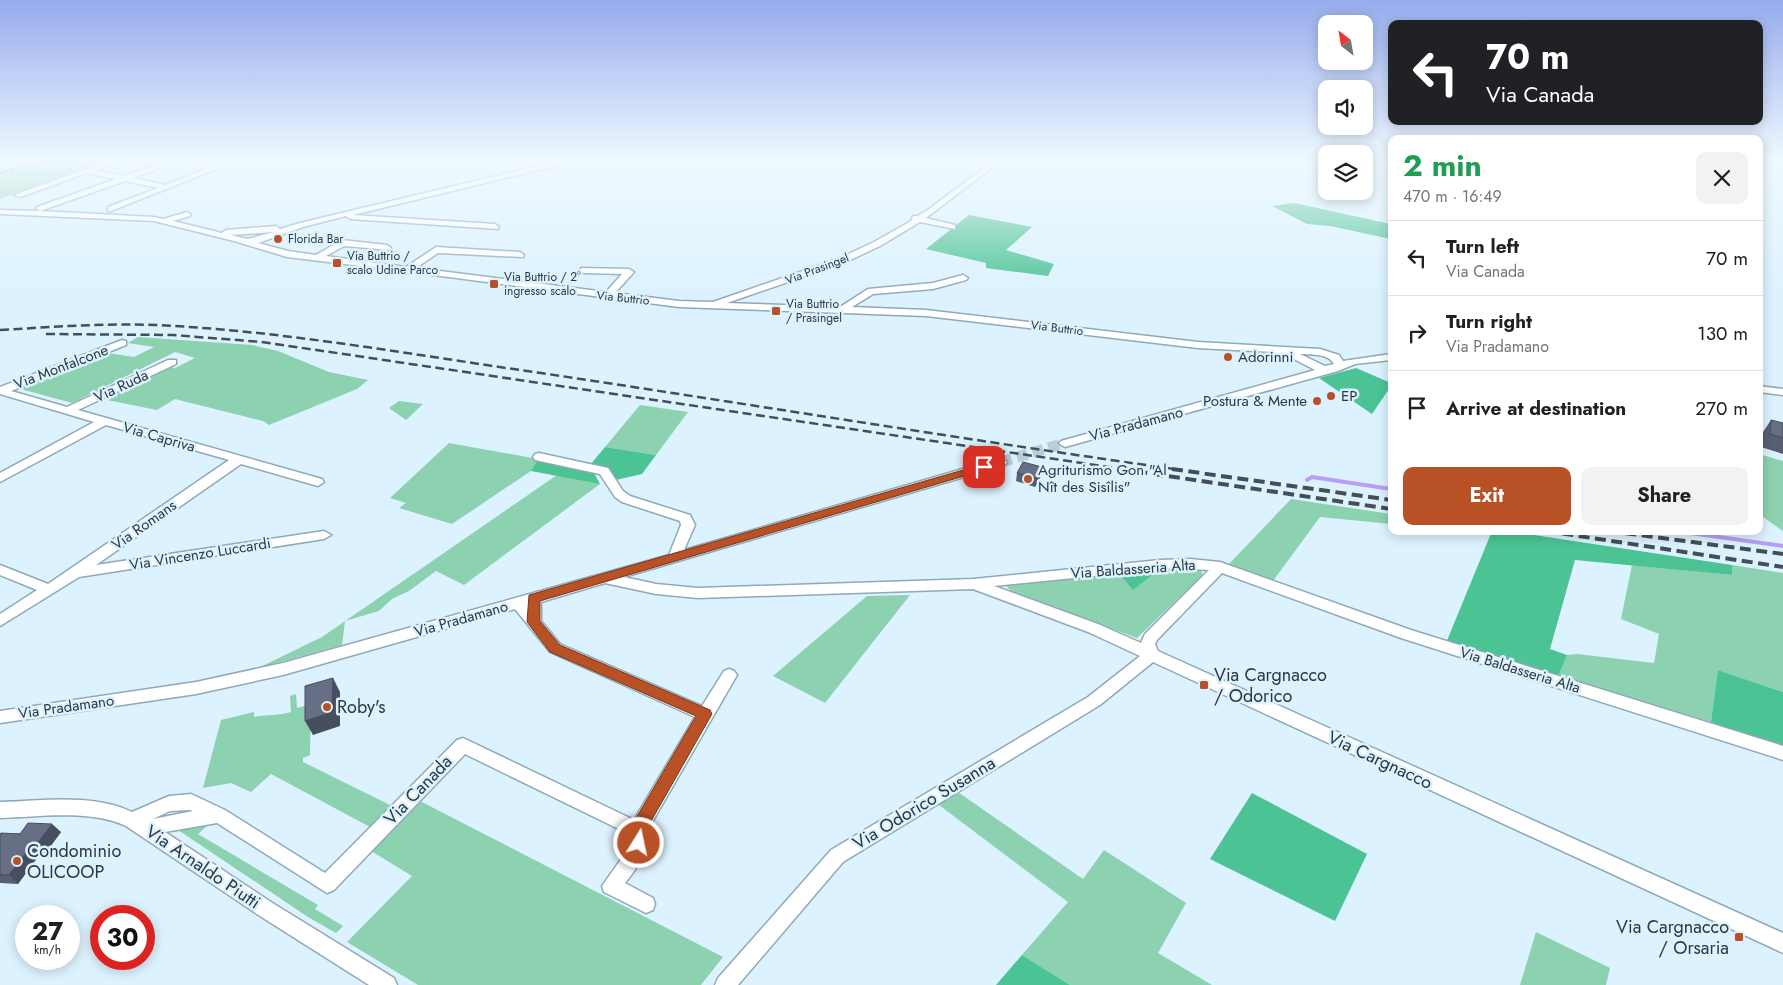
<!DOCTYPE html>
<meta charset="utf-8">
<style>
:root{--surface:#fff;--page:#f2f2f2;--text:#202124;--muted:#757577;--line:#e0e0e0;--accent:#b85126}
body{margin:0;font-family:Jost,sans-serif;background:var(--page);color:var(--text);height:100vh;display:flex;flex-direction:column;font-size:19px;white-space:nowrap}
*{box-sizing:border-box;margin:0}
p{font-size:16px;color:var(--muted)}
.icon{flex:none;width:28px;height:28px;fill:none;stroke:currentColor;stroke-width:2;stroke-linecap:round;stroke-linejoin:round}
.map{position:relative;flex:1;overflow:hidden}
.side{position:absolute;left:1388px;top:135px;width:375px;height:400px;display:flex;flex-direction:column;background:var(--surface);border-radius:10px;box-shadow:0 2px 12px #0003}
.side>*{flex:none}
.top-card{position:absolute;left:1388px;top:20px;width:375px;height:105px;border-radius:10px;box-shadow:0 2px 12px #0003;background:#202124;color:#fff;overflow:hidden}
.needle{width:32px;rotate:329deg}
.buttons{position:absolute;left:1318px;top:15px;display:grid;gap:10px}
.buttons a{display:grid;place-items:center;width:55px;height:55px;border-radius:10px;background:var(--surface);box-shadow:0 2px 12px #0003;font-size:25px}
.speed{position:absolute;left:15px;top:905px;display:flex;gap:10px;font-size:25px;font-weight:700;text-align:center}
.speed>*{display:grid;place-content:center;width:65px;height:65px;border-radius:50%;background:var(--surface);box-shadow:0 2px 12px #0003;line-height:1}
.speed small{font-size:12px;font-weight:400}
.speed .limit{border:8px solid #d22;background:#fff;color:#111}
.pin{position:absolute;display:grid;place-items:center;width:42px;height:42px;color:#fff;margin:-21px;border-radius:10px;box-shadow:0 2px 8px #0006}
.me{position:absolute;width:55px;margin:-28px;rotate:10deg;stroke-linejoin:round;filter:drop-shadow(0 0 4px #0008)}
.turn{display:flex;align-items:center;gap:18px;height:105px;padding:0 15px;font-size:22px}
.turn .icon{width:65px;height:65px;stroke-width:2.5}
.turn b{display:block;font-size:35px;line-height:42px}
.round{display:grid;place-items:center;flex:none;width:52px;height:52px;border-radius:10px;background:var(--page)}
.overview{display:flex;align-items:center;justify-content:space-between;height:85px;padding:0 15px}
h1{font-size:30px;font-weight:700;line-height:38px;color:#1e9e55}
.action{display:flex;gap:10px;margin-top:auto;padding:10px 15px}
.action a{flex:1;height:58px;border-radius:10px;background:var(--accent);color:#fff;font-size:20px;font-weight:700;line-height:58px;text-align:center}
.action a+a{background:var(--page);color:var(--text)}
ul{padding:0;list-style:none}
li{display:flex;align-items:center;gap:15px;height:75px;padding:0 15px;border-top:1px solid var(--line)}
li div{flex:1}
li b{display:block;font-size:19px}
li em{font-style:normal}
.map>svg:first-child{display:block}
.green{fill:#8cd2b1}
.forest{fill:#4cc394}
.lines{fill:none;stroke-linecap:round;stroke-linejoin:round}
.stream{stroke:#bc9df5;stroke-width:4}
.minor-tunnel{stroke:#b9cdd7;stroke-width:11;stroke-dasharray:11 5.5;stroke-linecap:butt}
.minor-casing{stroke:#8fa9b7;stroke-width:3}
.minor{fill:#fff;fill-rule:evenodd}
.rail-far2{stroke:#434f55;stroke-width:2;stroke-dasharray:7 3;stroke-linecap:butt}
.rail-far1{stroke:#434f55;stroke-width:2.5;stroke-dasharray:9 4.5;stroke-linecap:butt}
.rail{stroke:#434f55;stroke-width:4;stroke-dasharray:11 5.5;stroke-linecap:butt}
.wall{fill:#585f72}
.shaded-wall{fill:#474e5d}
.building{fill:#666f85;stroke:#474e5d}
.route{fill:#b85126;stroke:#783519}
.poi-dot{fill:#b85126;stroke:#dcf2fe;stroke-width:2}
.labels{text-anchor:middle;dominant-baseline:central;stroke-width:5;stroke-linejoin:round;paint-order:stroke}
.far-poi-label{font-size:12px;fill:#2d383d;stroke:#dcf2fe;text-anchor:start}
.far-street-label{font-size:12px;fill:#2d383d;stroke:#dcf2fe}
.poi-label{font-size:15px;fill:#2d383d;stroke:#dcf2fe;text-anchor:start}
.street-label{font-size:15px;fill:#2d383d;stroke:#dcf2fe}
.near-poi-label{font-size:18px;fill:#2d383d;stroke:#dcf2fe;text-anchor:start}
.near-street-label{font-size:18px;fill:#2d383d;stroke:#dcf2fe}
</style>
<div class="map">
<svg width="1783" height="985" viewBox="0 0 1783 985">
<rect width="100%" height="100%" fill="#dcf2fe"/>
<g class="green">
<path d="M43,160H111L0,199V174Z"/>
<path d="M138,337L252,345L278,351L329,372L368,380L357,389L269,425L263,421L175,399L157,410L102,399L168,367L175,368L195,358L175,352L72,403L17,388L108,353L134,357L154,347L128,343Z"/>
<path d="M399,401L423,404L406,420L389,408Z"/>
<path d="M640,405L688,412L656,455L605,447Z"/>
<path d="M449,443L538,459L531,471L452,524L399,508L406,503L390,498Z"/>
<path d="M1759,454L1783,461V531L1759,514Z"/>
<path d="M557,475L600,484L464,585L436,571L409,591L392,599L379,611L345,621L342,645L258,668L322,637Z"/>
<path d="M1291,499L1391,514V524L1320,517L1273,581L1228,565Z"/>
<path d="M1632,565L1731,575L1732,565L1783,573V692L1718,670L1711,722L1558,677L1567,655L1577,654L1654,663L1659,634L1621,619Z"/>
<path d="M1198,566L1202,570V576L1137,638L1012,592L1006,586L1008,583L1162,567Z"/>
<path d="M910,595L825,703L773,676L867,596Z"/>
<path d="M296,694L297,708L311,704L310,755L303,758V762L390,805L370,827L271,774L251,792L231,783L203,788L221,720L254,712V717C267,714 278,716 291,712L290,696Z"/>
<path d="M955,790L1083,879L1104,850L1186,903L1158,953L1212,985H1070L1022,955L1068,902L935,802Z"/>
<path d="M420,801L723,957L701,985H418L347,942L412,876L371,851Z"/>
<path d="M210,823L198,834L318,905L315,909L343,926L336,933L308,917L178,830Z"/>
<path d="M1536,932L1610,968L1606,985H1520Z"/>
</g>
<g class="forest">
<path d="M1294,203L1391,224V239L1330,226L1307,224L1272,206Z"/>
<path d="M969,215L1032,227L1006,250L1054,264L1048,276L986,268V263L926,249Z"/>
<path d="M1356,368L1391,383V386L1372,414L1319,378Z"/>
<path d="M605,447L656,455L642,474L616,480L609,468L591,464Z"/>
<path d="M538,459L594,473L600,484L531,471Z"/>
<path d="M1492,531H1508L1732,565V575L1575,560L1550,649L1567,655L1558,677L1446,643Z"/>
<path d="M1162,567L1133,590L1117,571Z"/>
<path d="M1718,670L1783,692V749L1711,722Z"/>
<path d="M1252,793L1367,854L1335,921L1210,859Z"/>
<path d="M1022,955L1070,985H996Z"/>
</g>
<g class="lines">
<g class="stream">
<path d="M1307,480L1312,477L1391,489"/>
<path d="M1676,531L1783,546"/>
</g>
<path class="minor-tunnel" d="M1001,462L1065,443"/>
<g class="minor-casing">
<g id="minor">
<path d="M111,160H121L95,170L124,176L170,160H179L133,178L166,185L212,166L219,168L111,211H108V207L158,188L125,181L40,211L154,217L163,219L187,212L191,214L190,216L173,221L222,233L226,230L276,226L280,229L300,223L562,160H572V162L353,215L495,224L499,227L498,229L350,219L346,216L303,227L258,243L288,251L316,255L342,240L387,245L391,248L390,250L344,246L326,256L406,267L436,247L520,252L524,255L523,257L438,253L416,268L606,292L622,274L584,273L581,272V268L629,269L634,272L615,293L679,301L713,302L840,258L874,242L911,221L913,216H918L929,209L995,160H1002L926,218L955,225V229L920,222L880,246L846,262L727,303L840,307L868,289L933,283L963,275L968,278L966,280L933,289L873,294L852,307L926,310L1198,342L1320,349L1339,355L1343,361L1391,354V360L1355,364L1338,371L1065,447L1061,445L1059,443L1061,441L1315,370L1292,358L1273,352L1198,348L926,316L679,307L610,298L606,300L601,297L410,272L406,274L402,271L287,257L234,241L154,221L0,214V210L40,211L36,209L37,207L116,179L86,173L21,197L14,195ZM274,232L247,239L231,235ZM1300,354C1312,355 1328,353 1334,364L1325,366Z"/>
<path d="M122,340L126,341V345L11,391L67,407L168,360H176V364L78,410L322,479L324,482L318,486L241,464L96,565L324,531L331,535L324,539L79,577L0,626V614L37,590L0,575V565L48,584L229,460L106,425L0,482V473L94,422L0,394V387Z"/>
<path d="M1759,386L1783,389V395L1759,392Z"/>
<path d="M539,453L608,468L623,491L630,496L690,515L695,525L684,550L997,459L1001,458L1007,462L1005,465L624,577L656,584L698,588L974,579L1160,560L1190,559L1220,562L1411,630L1783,746V760L1401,638L1222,573L1157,640L1155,644L1158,651L1783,933V953L1153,662L1100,705L843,862L738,985H715L718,978L831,850L1088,697L1140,656L1088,632L973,589L698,598L656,594L605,583L541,602V621L560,644L702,706L724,671L729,669L734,671L737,675L647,831C647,852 638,868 625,883L653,898L655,904L653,910L646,913L604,892L602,886L624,855L629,834L465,754L334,890L327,893L217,823L165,832L274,904L394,978L397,985H369L260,916L126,826C90,809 39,817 0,818V802C43,801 92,793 132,812L169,796L191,794L225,810L325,873L457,740L463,738L634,820L695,717L550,652L515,609L283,675L196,694L0,723V711L196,682L283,663L669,555L681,525L680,521L622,502L615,497L600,474L535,460L533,457L535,454ZM1175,568L1209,570L1145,634L1141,643L1098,624L994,586ZM190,810L193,811L153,819L170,811Z"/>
</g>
</g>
<use href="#minor" class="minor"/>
<path class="rail-far2" d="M0,173L40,160"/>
<g class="rail-far1">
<path d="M0,330C52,327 104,323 156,325C285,331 413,355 541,373C755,405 967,440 1181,470"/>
<path d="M46,334L173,335L262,342L1129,470"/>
</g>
<g class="rail">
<path d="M1120,469L1391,509"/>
<path d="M1172,469L1391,500"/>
<path d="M1546,531L1783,567"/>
<path d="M1609,531L1783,554"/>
</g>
</g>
<g class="wall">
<path d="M1771,420L1783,423V454L1761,447L1763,432Z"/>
<path d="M1042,467L1041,476L1035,487L1016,481L1017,473Z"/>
<path d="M61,832L47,851L41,858H37L18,884L0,883V834Z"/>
</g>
<g class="shaded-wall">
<path d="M1042,467L1041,476L1035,487L1036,478Z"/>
<path d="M333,678L340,692V726L313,735L305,721Z"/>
<path d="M52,824L61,832L47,851L41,858L32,849Z"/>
<path d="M29,849L37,858L18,884L9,875Z"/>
</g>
<g class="building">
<path d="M1771,420L1783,423V438L1770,434Z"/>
<path d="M1023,462L1042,467L1036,478L1017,473Z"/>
<path d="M333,678L332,712L305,721V686Z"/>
<path d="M28,823L52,824L38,842L32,849H29L9,875H0V834L1,833L20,834Z"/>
</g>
<linearGradient id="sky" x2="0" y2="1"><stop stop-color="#96abed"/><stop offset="0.54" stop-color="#eff9ff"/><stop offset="1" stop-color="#eff9ff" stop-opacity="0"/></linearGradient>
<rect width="1783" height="297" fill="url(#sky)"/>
<path class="route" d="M984,464L988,465V469L540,601V621L560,645L710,710L712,714L646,830L647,843L645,848L639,851L633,848L630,830L632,825L696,716L550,652L527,622L529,595Z"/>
<g class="poi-dot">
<circle cx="278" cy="239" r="5"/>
<rect x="332" y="258" width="10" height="10" rx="2.5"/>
<rect x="489" y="279" width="10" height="10" rx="2.5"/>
<rect x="771" y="306" width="10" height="10" rx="2.5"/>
<circle cx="1228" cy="357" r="5"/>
<circle cx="1331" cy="396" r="5"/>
<circle cx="1317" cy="401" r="5"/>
<circle cx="1028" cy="479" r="5"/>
<rect x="1199" y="680" width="10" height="10" rx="2.5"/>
<circle cx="327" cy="707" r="5"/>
<circle cx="17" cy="861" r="5"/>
<rect x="1734" y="932" width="10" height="10" rx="2.5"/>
</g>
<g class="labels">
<g class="far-poi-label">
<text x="288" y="239">Florida Bar</text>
<text x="347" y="256">Via Buttrio /<tspan x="347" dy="14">scalo Udine Parco</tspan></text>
<text x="504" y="277">Via Buttrio / 2°<tspan x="504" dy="14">ingresso scalo</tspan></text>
<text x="786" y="304">Via Buttrio<tspan x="786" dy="14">/ Prasingel</tspan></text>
</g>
<g class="far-street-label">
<text transform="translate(817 269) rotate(-21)">Via Prasingel</text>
<text transform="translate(623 298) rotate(6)">Via Buttrio</text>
<text transform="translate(1057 328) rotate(7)">Via Buttrio</text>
</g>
<g class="poi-label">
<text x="1238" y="357">Adorinni</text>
<text x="1341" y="396">EP</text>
<text x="1307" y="401" text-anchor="end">Postura &amp; Mente</text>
<text x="1038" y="470">Agriturismo Gon "Al<tspan x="1038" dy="17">Nît des Sisîlis"</tspan></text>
</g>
<g class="street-label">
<text transform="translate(61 367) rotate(-21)">Via Monfalcone</text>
<text transform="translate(121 386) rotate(-25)">Via Ruda</text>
<text transform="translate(1136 424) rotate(-15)">Via Pradamano</text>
<text transform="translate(159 437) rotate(16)">Via Capriva</text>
<text transform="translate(144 525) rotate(-35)">Via Romans</text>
<text transform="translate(200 554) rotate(-9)">Via Vincenzo Luccardi</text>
<text transform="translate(1133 569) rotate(-4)">Via Baldasseria Alta</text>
<text transform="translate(461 619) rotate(-16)">Via Pradamano</text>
<text transform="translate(1520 670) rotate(17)">Via Baldasseria Alta</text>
<text transform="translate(66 707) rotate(-8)">Via Pradamano</text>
</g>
<g class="near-poi-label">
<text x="1214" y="675">Via Cargnacco<tspan x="1214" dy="21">/ Odorico</tspan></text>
<text x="337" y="707">Roby's</text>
<text x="27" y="851">Condominio<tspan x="27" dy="21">OLICOOP</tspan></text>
<text x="1729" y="927" text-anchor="end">Via Cargnacco<tspan x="1729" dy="21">/ Orsaria</tspan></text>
</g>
<g class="near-street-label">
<text transform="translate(1380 760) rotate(25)">Via Cargnacco</text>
<text transform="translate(418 790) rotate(-46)">Via Canada</text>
<text transform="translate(924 803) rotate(-31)">Via Odorico Susanna</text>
<text transform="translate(203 867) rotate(34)">Via Arnaldo Piutti</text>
</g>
</g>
</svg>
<div class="buttons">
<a><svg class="needle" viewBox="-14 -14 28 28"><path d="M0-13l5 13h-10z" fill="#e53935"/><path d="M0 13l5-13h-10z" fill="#757577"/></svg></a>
<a><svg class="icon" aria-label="sound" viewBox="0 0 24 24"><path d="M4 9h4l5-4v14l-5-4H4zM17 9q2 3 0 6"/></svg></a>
<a><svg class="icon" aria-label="layers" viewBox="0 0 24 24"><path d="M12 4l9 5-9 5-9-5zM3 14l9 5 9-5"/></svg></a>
</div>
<div class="speed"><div>27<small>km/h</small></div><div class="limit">30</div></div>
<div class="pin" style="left:984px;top:467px;background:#d93025"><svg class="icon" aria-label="arrive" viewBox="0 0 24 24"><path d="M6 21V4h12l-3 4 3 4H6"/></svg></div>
<svg class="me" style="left:639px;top:843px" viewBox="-20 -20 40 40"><circle r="17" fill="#b85126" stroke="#fff" stroke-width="3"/><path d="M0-11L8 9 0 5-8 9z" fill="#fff"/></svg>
<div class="top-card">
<div class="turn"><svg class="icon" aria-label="left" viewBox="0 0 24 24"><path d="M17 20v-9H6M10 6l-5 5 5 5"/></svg><div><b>70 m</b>Via Canada</div></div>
</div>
<section class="side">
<div class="overview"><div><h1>2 min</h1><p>470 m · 16:49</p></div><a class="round"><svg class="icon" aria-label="close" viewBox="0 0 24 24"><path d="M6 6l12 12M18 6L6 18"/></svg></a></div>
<ul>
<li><svg class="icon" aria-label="left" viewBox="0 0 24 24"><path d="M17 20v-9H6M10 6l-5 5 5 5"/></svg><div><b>Turn left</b><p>Via Canada</p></div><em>70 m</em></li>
<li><svg class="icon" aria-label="right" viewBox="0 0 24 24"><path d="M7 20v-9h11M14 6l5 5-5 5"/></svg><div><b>Turn right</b><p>Via Pradamano</p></div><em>130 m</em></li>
<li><svg class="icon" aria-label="arrive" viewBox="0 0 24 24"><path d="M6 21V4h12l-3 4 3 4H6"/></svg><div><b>Arrive at destination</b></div><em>270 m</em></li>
</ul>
<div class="action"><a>Exit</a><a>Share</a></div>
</section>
</div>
